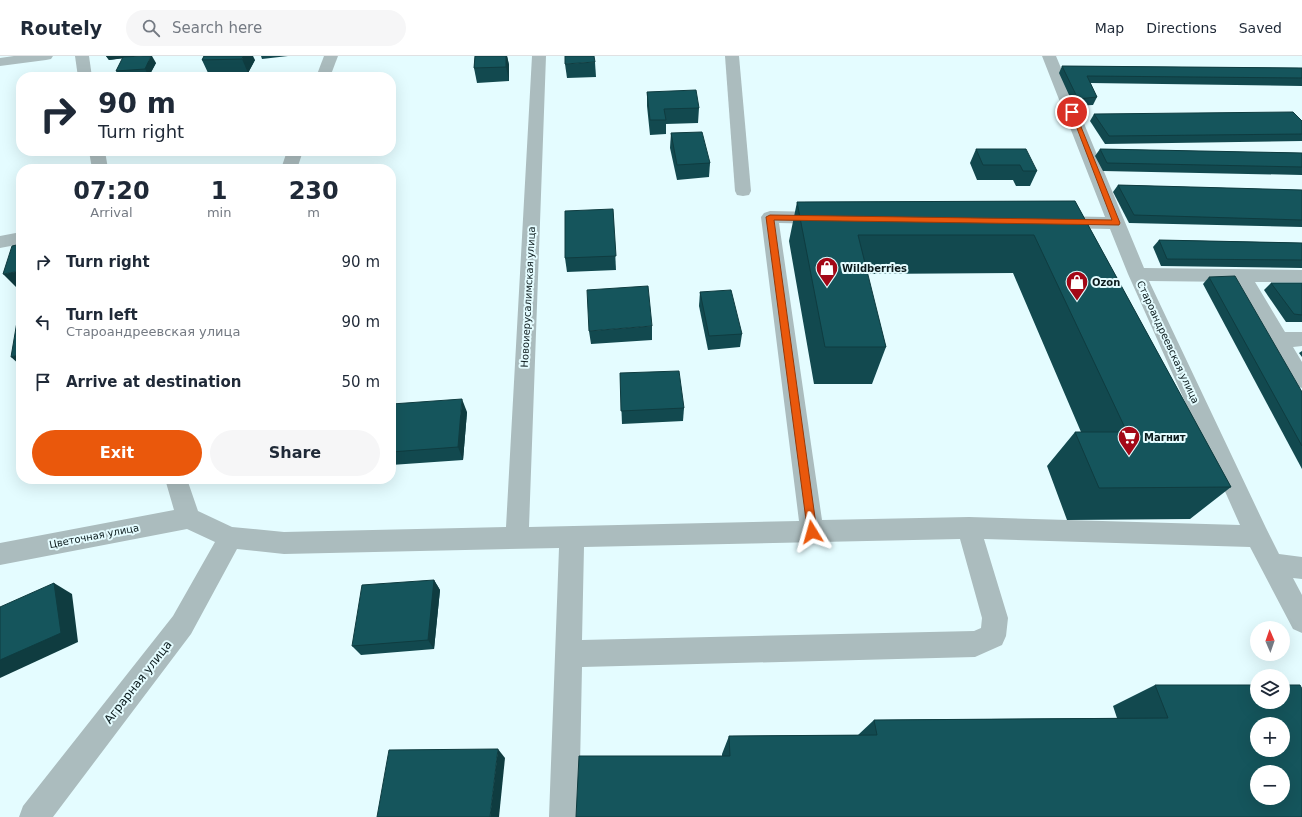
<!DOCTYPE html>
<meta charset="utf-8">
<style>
:root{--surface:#fff;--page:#f6f6f7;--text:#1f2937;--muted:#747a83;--line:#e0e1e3;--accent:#ea580c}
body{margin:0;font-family:"DejaVu Sans",sans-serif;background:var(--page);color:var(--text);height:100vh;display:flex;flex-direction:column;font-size:15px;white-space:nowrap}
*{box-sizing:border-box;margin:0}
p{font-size:13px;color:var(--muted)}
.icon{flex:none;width:22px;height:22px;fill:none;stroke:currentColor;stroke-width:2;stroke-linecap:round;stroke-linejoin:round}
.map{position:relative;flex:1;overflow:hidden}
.drawer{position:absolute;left:16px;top:108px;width:380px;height:320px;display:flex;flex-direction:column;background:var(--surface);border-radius:16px;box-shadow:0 4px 16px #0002}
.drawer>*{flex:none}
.hud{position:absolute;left:16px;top:16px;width:380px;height:84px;border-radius:16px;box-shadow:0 4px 16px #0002;background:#fff;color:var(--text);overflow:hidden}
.needle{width:26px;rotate:358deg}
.buttons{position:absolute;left:1250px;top:565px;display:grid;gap:8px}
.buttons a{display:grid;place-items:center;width:40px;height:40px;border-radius:50%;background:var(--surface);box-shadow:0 4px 16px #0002;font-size:20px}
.pin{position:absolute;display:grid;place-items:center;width:34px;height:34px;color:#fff;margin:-17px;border:2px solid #fff;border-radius:50%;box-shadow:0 1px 4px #0007}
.me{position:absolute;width:44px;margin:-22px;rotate:352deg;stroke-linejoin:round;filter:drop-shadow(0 0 3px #0008)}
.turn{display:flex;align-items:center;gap:14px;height:84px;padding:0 16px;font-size:18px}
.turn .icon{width:52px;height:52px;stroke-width:2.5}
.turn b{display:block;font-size:28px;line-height:34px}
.eta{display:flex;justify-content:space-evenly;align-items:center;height:68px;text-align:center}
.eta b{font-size:24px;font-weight:700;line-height:28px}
.primary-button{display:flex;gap:8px;margin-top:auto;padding:8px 16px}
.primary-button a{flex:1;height:46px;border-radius:24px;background:var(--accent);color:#fff;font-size:16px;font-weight:700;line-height:46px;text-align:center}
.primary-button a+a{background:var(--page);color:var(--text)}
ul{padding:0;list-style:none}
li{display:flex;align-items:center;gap:12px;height:60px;padding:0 16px}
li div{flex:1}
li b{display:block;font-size:15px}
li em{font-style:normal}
header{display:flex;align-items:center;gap:24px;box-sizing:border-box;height:56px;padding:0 20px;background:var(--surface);border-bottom:1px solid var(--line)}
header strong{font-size:19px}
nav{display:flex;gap:22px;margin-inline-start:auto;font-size:14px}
.search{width:280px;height:36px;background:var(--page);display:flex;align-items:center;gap:10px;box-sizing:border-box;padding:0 14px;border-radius:22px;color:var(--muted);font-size:15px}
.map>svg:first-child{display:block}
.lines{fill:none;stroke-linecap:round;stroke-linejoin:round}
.minor{fill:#abbcbe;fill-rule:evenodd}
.wall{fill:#12494f}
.shaded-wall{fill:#0f3c40}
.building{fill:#15555c;stroke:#0f3c40;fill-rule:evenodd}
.route{fill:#ea580c;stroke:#983908}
.labels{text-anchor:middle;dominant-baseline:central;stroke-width:4;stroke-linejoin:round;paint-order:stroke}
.poi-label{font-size:10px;font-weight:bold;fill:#0c1b1d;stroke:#e4fcff;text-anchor:start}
.street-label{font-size:10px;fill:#0c1b1d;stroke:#e4fcff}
.near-street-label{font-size:12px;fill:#0c1b1d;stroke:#e4fcff}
</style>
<header>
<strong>Routely</strong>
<div class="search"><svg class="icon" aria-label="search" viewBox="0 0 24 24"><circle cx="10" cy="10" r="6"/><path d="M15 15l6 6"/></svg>Search here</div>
<nav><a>Map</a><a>Directions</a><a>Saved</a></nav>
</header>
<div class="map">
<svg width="1302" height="761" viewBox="0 0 1302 761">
<rect width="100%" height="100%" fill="#e4fcff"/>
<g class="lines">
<g class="minor">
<path d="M14,0H53L51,3L46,4L0,10V2Z"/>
<path d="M75,0H89L92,21H78Z"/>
<path d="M324,0H338L330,21H316Z"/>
<path d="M532,0H546L529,471L799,465L761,161L764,157L770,155L823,156L829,158L832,162L829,166L823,168L779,167L822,464L969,461L1240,469L1128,218L1110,173L1058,172L1052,170L1049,166L1052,162L1058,160L1105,161L1042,0H1056L1144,212L1302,214V226H1255L1285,276H1302V290L1293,291L1302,306V332L1295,330L1236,226L1149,225L1266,472L1279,498L1302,501V523L1293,522L1302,539V577L1293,573L1250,491L984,483L1008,562L1006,580L1002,589L975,601L582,611L579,761H549L559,492L284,498L237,493L191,578L53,761H19L23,750L173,560L215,486L187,473L0,509V487L174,454L165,423H187L198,455L232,471L284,476L506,471ZM960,483L982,562L981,572L974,575L582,584L584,491Z"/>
<path d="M725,0H739L751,135L749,139L743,140L737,139L735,135Z"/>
<path d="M89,95H105L108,113H92Z"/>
<path d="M287,95H303L297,113H281Z"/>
<path d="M21,176V188L0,192V180Z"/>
</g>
</g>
<g class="wall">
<path d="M106,0H134V1L156,7L149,20L135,21H120L116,15L123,2L109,4Z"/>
<path d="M204,0L255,4L248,17L209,19L202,4Z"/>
<path d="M261,0H288L262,3Z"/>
<path d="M475,0H507L509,9V25L477,27L474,12Z"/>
<path d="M595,6L596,21L567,22L565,8Z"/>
<path d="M1062,10L1302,12V30L1090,27L1097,41L1093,49L1074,50L1059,17Z"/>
<path d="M647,36L699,52L698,67L666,68V78L650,79L647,50Z"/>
<path d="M1094,58L1302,65V85L1105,88L1090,65Z"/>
<path d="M671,77L710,107L709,121L677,124L670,92Z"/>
<path d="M976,93L1037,115L1030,130H1016L1013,124H977L970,107Z"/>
<path d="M1100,93L1302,97V119L1103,115L1095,100Z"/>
<path d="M1118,129L1302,134V171L1129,167L1113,136Z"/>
<path d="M1075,145L1231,431L1190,463L1067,464L1047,410L1075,376H1081L1013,217L867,218L886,291L872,328H814L789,185L797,146Z"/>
<path d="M613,153L616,214L567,216L565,202Z"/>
<path d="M1159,184L1302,187V212L1161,210L1153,191Z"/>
<path d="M1209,221L1302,336V413L1203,228Z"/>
<path d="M1271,227H1302V266H1286L1264,234Z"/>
<path d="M700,236L742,278L740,291L708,294L699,250Z"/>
<path d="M652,270V284L591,288L589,275Z"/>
<path d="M1302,295V301L1299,297Z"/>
<path d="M620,317L684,352L683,365L622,368Z"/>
<path d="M467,356L463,404L391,409V396Z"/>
<path d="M434,524L440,534L434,593L361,599L352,590Z"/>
<path d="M1155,629L1302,761L722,700V698L729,680L858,679L874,664L1117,662L1113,650Z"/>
</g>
<g class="shaded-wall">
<path d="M106,0H134V1L109,4Z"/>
<path d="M151,0H152L156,7L149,20L145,13Z"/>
<path d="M243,0H253L255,4L248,17L242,3Z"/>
<path d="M506,0H507L509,9V25L506,11Z"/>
<path d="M21,215V231L17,232L3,218Z"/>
<path d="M21,298V310L11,301Z"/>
<path d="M462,343L467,356L463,404L458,391Z"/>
<path d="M434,524L440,534L434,593L428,584Z"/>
<path d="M54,527L72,538L78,586L0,622V604Z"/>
<path d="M498,693L505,702L499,761H490Z"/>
</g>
<g class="building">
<path d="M143,0H151L145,13L116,15L123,1Z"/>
<path d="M204,0H243L242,3L202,4Z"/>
<path d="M475,0H506V11L474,12Z"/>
<path d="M565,0H594L595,6L565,8Z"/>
<path d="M1062,10L1302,12V22L1087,20L1097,41L1078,43Z"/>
<path d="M696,34L699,52L664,53L666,64H650L647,36Z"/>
<path d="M1293,56L1302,65V78L1109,80L1094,58Z"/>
<path d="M702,76L710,107L677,109L671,77Z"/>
<path d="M976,93H1026L1037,115H1023L1020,109H983Z"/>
<path d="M1100,93L1302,97V111L1107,107Z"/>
<path d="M1118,129L1302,134V164L1134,159Z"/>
<path d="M1075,145L1231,431L1099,432L1075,376H1127L1034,179H858L886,291H825L797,146Z"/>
<path d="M613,153L616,200L565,202V155Z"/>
<path d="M1159,184L1302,187V204L1167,203Z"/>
<path d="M21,188V215L3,218L12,190Z"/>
<path d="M1235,220L1302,336V390L1209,221Z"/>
<path d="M1271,227H1302V259L1294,258Z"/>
<path d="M648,230L652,270L589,275L587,234Z"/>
<path d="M731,234L742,278L709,280L700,236Z"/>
<path d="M19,254H21V298L11,301Z"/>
<path d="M679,315L684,352L621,355L620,317Z"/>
<path d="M462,343L458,391L391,396V351L392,348Z"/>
<path d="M434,524L428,584L352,590L362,529Z"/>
<path d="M54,527L61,577L0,604V551Z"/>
<path d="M1155,629H1257V646H1283V629H1300L1302,633V761H576L579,700H730L729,680L877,679L874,664L1168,662ZM1257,668H1283V694H1257ZM1257,716H1283V742H1257Z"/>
<path d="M498,693L490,761H377L389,694Z"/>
</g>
<path class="route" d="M1070,54L1075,56L1120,167L1119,169L774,164L817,476L815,479H808L766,161L770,159L1112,164Z"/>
<defs>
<g id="shop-pin" transform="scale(1.15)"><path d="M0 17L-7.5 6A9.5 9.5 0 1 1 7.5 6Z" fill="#a30817" stroke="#e4fcff"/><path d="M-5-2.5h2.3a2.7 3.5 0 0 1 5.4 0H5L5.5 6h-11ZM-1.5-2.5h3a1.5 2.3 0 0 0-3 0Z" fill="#fff"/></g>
<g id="supermarket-pin" transform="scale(1.15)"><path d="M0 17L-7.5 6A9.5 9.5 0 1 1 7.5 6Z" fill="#a30817" stroke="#e4fcff"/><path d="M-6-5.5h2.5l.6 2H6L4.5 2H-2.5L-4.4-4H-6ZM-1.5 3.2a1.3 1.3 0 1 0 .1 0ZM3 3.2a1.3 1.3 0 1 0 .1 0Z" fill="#fff"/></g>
</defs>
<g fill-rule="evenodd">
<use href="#shop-pin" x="827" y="212"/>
<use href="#shop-pin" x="1077" y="226"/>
<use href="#supermarket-pin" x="1129" y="381"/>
</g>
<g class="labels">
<g class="poi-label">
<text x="842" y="212">Wildberries</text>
<text x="1092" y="226">Ozon</text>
<text x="1144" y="381">Магнит</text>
</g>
<g class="street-label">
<text transform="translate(528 241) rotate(-87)">Новоиерусалимская улица</text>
<text transform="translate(1168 286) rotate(65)">Староандреевская улица</text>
<text transform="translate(94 480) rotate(-11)">Цветочная улица</text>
</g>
<g class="near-street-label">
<text transform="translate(138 626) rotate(-52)">Аграрная улица</text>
</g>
</g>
</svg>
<div class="buttons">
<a><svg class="needle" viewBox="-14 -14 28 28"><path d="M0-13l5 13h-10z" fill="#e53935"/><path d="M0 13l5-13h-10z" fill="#747a83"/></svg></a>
<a><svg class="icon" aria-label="layers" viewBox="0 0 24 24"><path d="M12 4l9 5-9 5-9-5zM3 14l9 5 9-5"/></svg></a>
<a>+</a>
<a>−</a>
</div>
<div class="pin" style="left:1072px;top:56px;background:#d93025"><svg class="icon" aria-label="arrive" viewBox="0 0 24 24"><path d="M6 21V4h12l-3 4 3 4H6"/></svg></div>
<svg class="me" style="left:812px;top:476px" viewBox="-20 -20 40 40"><path d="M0-17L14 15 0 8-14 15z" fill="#ea580c" stroke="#fff" stroke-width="4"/></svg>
<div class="hud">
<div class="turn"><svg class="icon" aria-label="right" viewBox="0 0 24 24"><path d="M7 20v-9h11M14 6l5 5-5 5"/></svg><div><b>90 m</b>Turn right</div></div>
</div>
<section class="drawer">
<div class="eta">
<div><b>07:20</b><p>Arrival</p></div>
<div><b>1</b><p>min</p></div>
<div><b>230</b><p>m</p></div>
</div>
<ul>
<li><svg class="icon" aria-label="right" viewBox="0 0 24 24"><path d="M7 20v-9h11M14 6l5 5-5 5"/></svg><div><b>Turn right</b></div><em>90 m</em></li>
<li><svg class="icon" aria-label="left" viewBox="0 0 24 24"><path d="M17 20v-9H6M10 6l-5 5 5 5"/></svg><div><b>Turn left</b><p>Староандреевская улица</p></div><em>90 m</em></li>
<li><svg class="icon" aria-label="arrive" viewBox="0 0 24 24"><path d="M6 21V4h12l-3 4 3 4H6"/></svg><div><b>Arrive at destination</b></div><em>50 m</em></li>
</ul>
<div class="primary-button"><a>Exit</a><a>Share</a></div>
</section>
</div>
